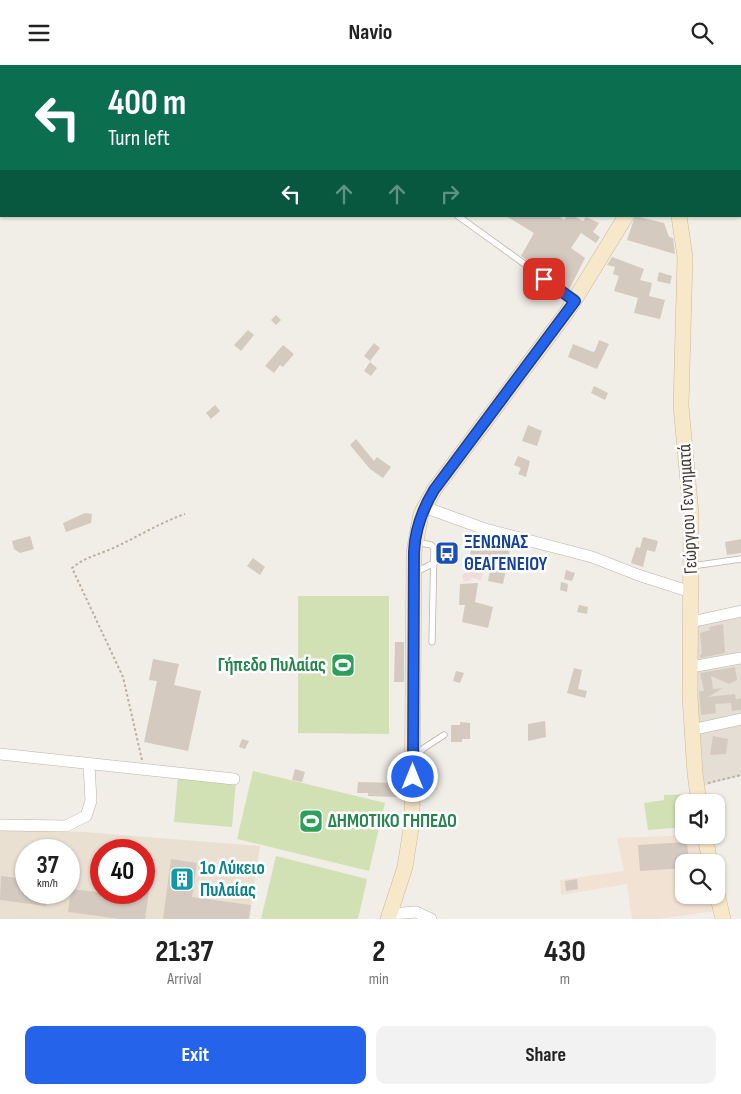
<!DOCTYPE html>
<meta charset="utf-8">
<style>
:root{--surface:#fff;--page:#f2f2f2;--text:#222;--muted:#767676;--accent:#2563eb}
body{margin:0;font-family:"Sofia Sans Condensed",sans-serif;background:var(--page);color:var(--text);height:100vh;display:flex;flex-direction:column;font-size:19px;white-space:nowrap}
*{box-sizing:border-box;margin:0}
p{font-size:16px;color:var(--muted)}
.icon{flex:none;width:28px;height:28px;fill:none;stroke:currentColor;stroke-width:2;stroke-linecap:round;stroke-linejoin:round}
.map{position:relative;height:854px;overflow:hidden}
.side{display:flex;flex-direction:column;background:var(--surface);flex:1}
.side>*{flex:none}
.guide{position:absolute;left:0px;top:0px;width:741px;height:152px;box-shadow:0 1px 4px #0004;background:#0b6e4f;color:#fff;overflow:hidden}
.tools{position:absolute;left:675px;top:729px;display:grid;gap:10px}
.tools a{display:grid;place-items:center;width:50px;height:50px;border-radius:10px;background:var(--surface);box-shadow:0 1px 4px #0004;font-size:25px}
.speed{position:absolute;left:15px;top:774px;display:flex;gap:10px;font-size:25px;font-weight:700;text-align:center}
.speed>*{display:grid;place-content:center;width:65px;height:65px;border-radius:50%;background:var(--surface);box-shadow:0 1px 4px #0004;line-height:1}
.speed small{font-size:12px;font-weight:400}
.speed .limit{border:8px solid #d22;background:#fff;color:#111}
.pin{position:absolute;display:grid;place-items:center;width:42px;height:42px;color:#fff;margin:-21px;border-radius:10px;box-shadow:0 2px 8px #0006}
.me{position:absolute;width:55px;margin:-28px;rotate:0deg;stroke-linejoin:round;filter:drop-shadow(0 0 4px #0008)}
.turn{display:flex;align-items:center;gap:18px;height:105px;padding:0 25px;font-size:22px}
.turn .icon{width:65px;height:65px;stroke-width:2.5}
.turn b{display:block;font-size:35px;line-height:42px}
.lanes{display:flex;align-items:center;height:48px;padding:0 25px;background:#0003;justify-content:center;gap:25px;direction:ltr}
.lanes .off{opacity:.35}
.eta{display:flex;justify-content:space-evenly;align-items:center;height:85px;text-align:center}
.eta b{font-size:30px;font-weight:700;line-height:35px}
.primary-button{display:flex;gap:10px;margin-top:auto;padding:10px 25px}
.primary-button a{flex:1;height:58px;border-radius:10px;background:var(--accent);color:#fff;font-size:20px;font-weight:700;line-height:58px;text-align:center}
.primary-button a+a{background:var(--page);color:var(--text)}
header{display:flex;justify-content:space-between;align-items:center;height:65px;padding:0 25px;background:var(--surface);font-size:22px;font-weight:700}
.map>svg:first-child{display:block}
.residential{fill:#e5ded5}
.commercial{fill:#f1e2d4}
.education{fill:#e9e0d2;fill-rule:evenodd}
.medical{fill:#f1dcdb}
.green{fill:#d2e1b4}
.building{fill:#d5cac0}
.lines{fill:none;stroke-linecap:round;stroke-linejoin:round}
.lane-casing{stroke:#bcb3aa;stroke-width:7}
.street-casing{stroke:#bcb3aa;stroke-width:12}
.secondary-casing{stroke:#ccba9b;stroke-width:16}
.highway-casing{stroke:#cb8c46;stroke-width:21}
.path{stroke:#bcae9d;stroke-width:2;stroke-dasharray:2.5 2.5;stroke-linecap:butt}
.lane{stroke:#fff;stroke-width:5.5}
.street{stroke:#fff;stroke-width:11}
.secondary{stroke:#f8e8ca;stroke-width:15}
.highway{stroke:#eeb875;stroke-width:20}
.route-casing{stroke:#184099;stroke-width:12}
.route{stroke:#2563eb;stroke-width:9}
.labels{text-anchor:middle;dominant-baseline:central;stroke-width:5;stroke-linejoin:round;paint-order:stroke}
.street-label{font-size:19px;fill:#433d36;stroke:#fff}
.transit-label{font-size:19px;font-weight:bold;fill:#164399;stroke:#fff;text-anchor:start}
.leisure-label{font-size:19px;font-weight:bold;fill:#27864d;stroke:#fff;text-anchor:end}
.culture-label{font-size:19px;font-weight:bold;fill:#0d838f;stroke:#fff;text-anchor:start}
</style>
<header><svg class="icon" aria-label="menu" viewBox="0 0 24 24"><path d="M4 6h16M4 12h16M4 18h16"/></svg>Navio<svg class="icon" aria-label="search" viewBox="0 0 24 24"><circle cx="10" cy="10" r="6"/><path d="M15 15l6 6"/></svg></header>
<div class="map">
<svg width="741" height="854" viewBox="0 0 741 854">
<rect width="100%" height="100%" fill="#f1ede7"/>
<path class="residential" d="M741,540V711L702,721L695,661L694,550Z"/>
<path class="commercial" d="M699,770L705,797L684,798V830H712L716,846L657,854H632L627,819L561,830L560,815L624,806L617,773Z"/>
<path class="education" d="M0,765L84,767L260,781L249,854H0ZM26,785H69V828H26ZM101,785H144V828H101Z"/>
<path class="medical" d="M469,495L485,498L481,515L471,513V515L464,517L462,510L466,508Z"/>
<g class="green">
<path d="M298,531H389V669L298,668Z"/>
<path d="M253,706L385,738L369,806L237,774Z"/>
<path d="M178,711L236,716L232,762L174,757Z"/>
<path d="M691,729L692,737L684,738V762L648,765L644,738L664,735V730Z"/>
<path d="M276,791L367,814L358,854H261Z"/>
</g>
<g class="building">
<path d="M506,151H559L564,155L567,151H574L583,156L586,152L599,158L593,167L600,172L596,178L581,168L571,183L585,193L569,225L521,191L534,168Z"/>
<path d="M635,151L664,158L669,172L673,173L675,189L627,175Z"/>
<path d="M612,192L644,204L640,215L652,218L649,231L665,235L660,254L634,248L638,233L614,226L619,211L613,209L615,202L607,200Z"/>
<path d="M659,207L672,211L670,219L657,216Z"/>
<path d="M276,250L281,255L276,260L271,255Z"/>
<path d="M248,265L254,270L241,286L234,280Z"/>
<path d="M599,275L609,279L597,304L568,292L573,279L593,287L595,286Z"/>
<path d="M374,278L380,283L370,296L364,291Z"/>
<path d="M283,280L294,289L283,302L280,300L274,308L265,301Z"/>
<path d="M370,297L377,303L371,311L364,306Z"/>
<path d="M594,321L608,328L605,335L591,328Z"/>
<path d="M215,340L220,346L211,354L206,348Z"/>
<path d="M528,360L542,366L537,381L522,376Z"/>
<path d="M356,374L374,396L377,392L391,402L383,413L370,404L350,380Z"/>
<path d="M518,391L530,396L526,412L518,409L521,403L514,400Z"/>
<path d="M85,448L92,449L91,458L66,467L63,458Z"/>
<path d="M30,471L34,484L20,488L14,484L12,476Z"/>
<path d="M643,472L658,476L655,487L647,485L643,502L631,498L636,482L640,483Z"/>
<path d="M473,473L511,480L503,519L488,516L492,494L470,489Z"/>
<path d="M741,474V488L727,490L725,477Z"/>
<path d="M253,493L265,502L260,510L247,501Z"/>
<path d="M566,505L575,508L572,516L564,514Z"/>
<path d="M561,517L568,519L567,527L560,525Z"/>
<path d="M478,518L475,537L493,542L488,563L462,557L465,540H459L460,519Z"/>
<path d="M579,540L588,542L587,549L577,547Z"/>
<path d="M723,559L725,588L700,593V590L702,589L700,568L710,565L709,562Z"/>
<path d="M395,577H404V617H394Z"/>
<path d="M153,594L179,599L174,620L201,626L188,686L144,677L157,616L149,615Z"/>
<path d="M735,602L737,615L729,619L711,611L713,624L723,623L708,632L735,629L736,634L741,633V645L732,646L731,638L715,639L716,648L701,650L699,626H704L700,608Z"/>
<path d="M574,603L582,605L578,624L587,626L585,633L567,628Z"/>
<path d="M456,606L464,608L460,618L453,616Z"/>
<path d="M545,656L546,672L528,676V659Z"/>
<path d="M460,657L470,658V674H462V677H451V660H460Z"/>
<path d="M713,671L728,674L726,689L710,690Z"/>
<path d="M242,674L249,676L245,684L239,682Z"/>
<path d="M295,704L305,707L302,717L292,715Z"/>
<path d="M358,717L398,718V732L368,731V728H357Z"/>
<path d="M687,777L689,798H684V803L640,806L638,780Z"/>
<path d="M171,794L197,798L192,832L251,840L249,854H163Z"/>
<path d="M144,804L152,805L145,854H120L68,847L71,824L131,831V828H144Z"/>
<path d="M1,811L26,814V828H48L46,841L0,835Z"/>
<path d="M577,814L578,824L566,826L565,816Z"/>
</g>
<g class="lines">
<g class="lane-casing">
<g id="lane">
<path d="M708,0L710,1"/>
<path d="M192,1L193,0"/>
<path d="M740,4H741"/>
<path d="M458,151L573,234"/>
<path d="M417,477L431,480L434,483L432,577"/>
<path d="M692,501L741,494"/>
<path d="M416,507L434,498"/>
<path d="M415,692L424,683L444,670"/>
</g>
</g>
<g class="street-casing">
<g id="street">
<path d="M614,0L617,1"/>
<path d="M0,146H1"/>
<path d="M424,442L485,464L592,492L638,510L691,527"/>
<path d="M691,557L741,546"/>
<path d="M691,602L741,593"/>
<path d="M691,665L741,654"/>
<path d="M0,689L234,714"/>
<path d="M0,760L66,761L86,751L91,736L89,699"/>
<path d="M389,849L416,847L431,854"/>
</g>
</g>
<g class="secondary-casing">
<g id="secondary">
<path d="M13,1L17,0"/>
<path d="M162,1L165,0"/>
<path d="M689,1L690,0"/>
<path d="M0,7L1,6"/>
<path d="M740,15H741"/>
<path d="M0,64L1,63"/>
<path d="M679,151L685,192L681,341L691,449L690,632L695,708L699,738"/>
<path d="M705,770L710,798"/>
<path d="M716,824L723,854"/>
<path d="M388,854L405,802L412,757L414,487L421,449L434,425L567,247L626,151"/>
</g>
</g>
<g class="highway-casing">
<g id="highway">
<path d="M63,1L66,0"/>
<path d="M116,1L119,0"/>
<path d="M0,26L1,25"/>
<path d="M0,47L1,46"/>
</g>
</g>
<g class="path">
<path d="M142,695L123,612L72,503C84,493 97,490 111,484C136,473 159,458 185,449"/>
<path d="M708,718L741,710"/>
</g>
<use href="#lane" class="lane"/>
<use href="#street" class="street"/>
<use href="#secondary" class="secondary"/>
<use href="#highway" class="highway"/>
</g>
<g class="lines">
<g class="route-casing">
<path id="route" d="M413,712L414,487C415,464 422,445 434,425L575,236L544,214"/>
</g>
<use href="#route" class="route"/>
</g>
<defs>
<g id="bus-square" transform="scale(1.25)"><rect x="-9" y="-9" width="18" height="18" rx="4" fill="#1a4fb4" stroke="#fff"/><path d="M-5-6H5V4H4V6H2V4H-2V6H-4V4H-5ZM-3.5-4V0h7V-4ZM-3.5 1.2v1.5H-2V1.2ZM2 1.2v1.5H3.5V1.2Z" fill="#fff"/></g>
<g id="stadium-square" transform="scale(1.25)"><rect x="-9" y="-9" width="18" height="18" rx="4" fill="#2e9e5b" stroke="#fff"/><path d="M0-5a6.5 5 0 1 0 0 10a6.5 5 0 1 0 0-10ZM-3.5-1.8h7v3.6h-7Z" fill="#fff"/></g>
<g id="building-square" transform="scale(1.25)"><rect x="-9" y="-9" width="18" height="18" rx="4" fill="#0f9aa8" stroke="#fff"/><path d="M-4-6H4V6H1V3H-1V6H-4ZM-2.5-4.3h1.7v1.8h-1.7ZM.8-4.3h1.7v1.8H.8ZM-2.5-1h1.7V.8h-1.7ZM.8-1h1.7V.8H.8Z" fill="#fff"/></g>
</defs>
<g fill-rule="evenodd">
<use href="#bus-square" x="447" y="488"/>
<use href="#stadium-square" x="343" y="600"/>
<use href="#stadium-square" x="311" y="756"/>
<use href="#building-square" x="182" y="814"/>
</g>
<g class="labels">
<g class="street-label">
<text transform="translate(688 444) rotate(-93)">Γεώργιου Γεννηματά</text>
</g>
<g class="transit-label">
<text x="464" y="477">ΞΕΝΩΝΑΣ<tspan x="464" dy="22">ΘΕΑΓΕΝΕΙΟΥ</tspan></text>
</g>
<g class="leisure-label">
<text x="326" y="600">Γήπεδο Πυλαίας</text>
<text x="328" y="756" text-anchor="start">ΔΗΜΟΤΙΚΟ ΓΗΠΕΔΟ</text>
</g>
<g class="culture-label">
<text x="200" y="803">1ο Λύκειο<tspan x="200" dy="22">Πυλαίας</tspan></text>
</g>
</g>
</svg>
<div class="tools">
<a><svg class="icon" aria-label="sound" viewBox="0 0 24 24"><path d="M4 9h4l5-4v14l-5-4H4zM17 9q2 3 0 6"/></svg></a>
<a><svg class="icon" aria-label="search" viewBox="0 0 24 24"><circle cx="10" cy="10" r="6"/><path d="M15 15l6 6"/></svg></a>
</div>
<div class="speed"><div>37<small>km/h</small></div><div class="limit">40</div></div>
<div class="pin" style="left:544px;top:214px;background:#d93025"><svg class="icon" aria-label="arrive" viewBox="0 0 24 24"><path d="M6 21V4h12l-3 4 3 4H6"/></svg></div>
<svg class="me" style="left:413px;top:712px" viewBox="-20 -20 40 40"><circle r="17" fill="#2563eb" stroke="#fff" stroke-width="3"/><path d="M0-11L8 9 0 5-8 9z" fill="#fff"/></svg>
<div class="guide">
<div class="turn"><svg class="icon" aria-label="left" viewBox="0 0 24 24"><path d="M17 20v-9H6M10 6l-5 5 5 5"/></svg><div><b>400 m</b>Turn left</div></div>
<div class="lanes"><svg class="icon" aria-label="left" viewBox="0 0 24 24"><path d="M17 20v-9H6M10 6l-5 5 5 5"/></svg><svg class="icon off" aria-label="ahead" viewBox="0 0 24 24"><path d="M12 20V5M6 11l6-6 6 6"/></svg><svg class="icon off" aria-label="ahead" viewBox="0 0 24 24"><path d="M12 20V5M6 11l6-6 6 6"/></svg><svg class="icon off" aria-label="right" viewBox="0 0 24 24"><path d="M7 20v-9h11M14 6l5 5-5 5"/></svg></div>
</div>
</div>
<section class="side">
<div class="eta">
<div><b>21:37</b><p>Arrival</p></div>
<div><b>2</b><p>min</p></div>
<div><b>430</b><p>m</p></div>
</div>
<div class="primary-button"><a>Exit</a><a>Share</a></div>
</section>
